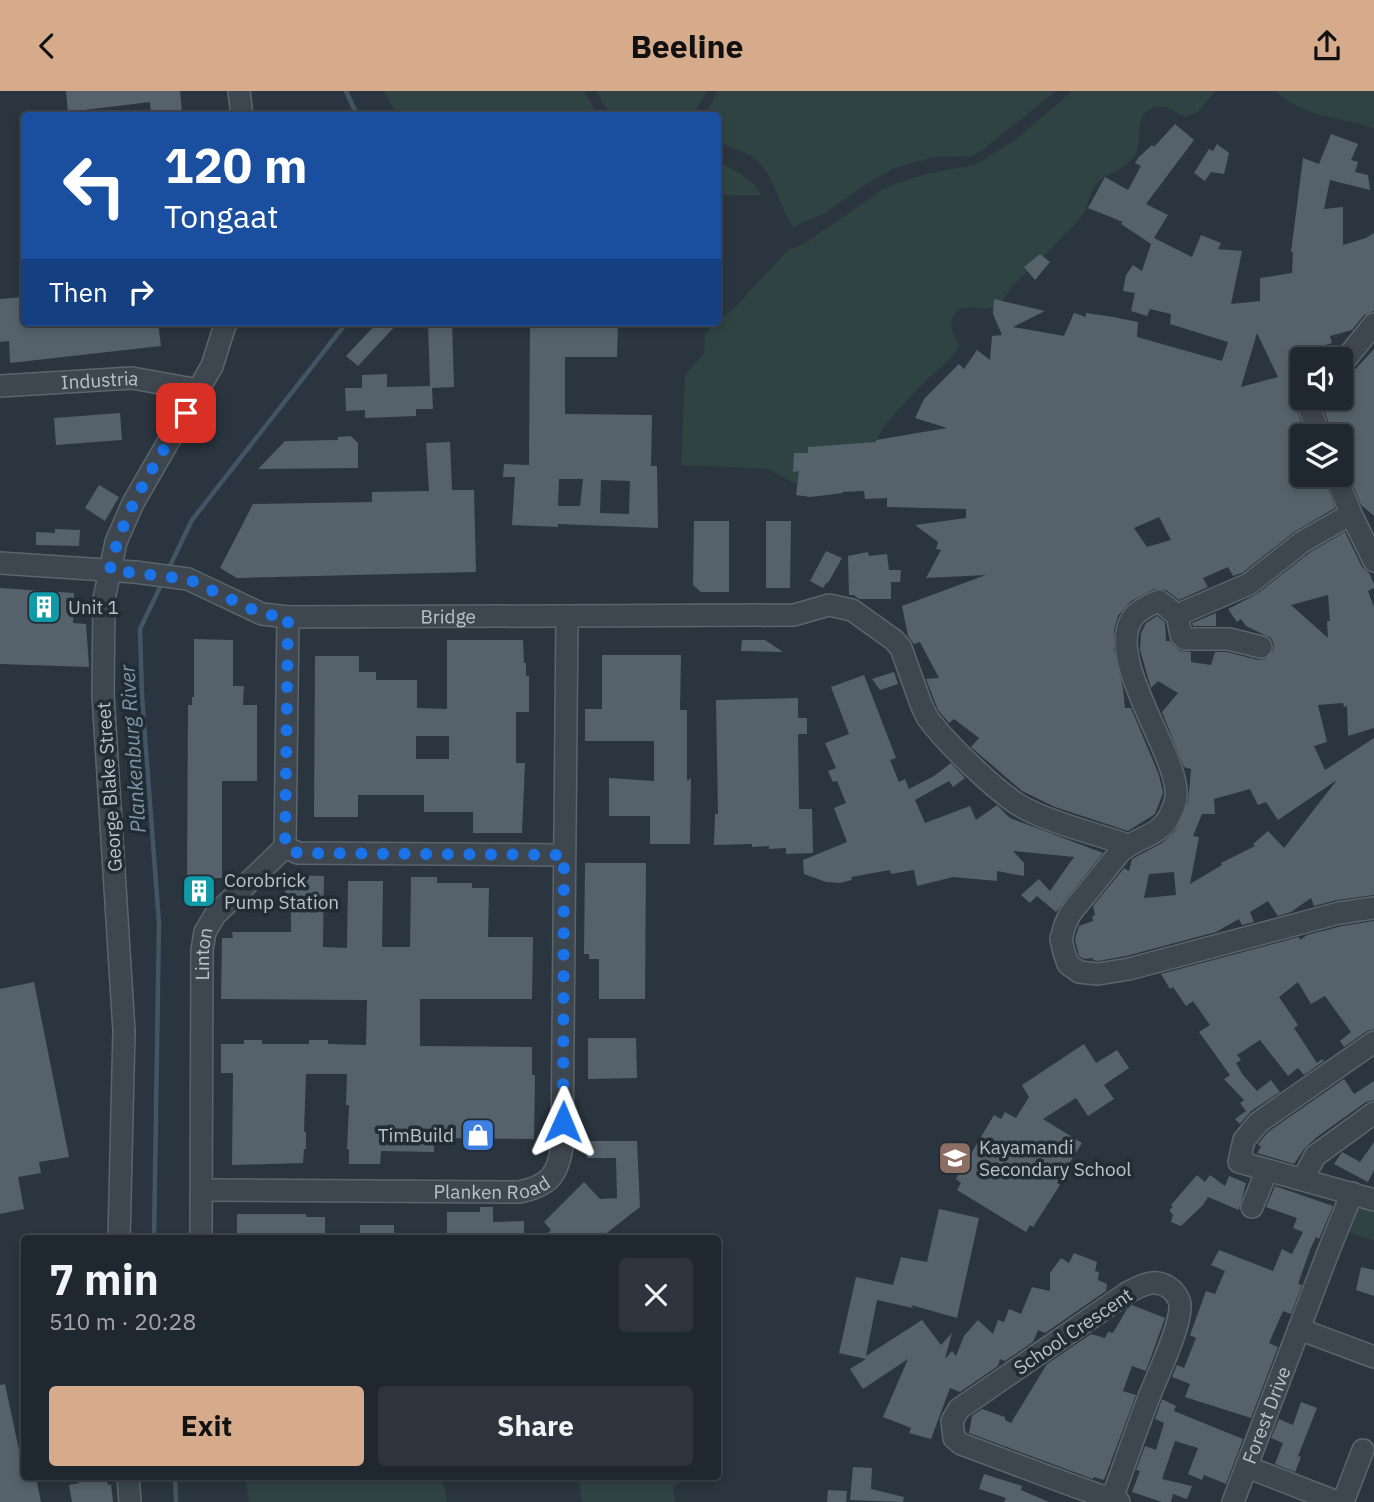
<!DOCTYPE html>
<meta charset="utf-8">
<style>
:root{--surface:#20282f;--page:#2d343b;--text:#f1f3f6;--muted:#a2a6aa;--line:#3d444b;--accent:#d6ab8b}
body{margin:0;font-family:"IBM Plex Sans",sans-serif;background:var(--page);color:var(--text);height:100vh;display:flex;flex-direction:column;font-size:26px;white-space:nowrap}
*{box-sizing:border-box;margin:0}
p{font-size:23px;color:var(--muted)}
.icon{flex:none;width:38px;height:38px;fill:none;stroke:currentColor;stroke-width:2;stroke-linecap:round;stroke-linejoin:round}
.map{position:relative;flex:1;overflow:hidden}
.side{position:absolute;left:21px;top:1144px;width:700px;height:245px;display:flex;flex-direction:column;background:var(--surface);border-radius:7px;box-shadow:0 4px 10px #0003,0 0 0 2px var(--line)}
.side>*{flex:none}
.hud{position:absolute;left:21px;top:21px;width:700px;height:214px;border-radius:7px;box-shadow:0 4px 10px #0003,0 0 0 2px var(--line);background:#1a4fa0;color:#fff;overflow:hidden}
.tools{position:absolute;left:1290px;top:256px;display:grid;gap:14px}
.tools a{display:grid;place-items:center;width:63px;height:63px;border-radius:7px;background:var(--surface);box-shadow:0 4px 10px #0003,0 0 0 2px var(--line);font-size:35px}
.pin{position:absolute;display:grid;place-items:center;width:60px;height:60px;color:#fff;margin:-30px;border-radius:14px;box-shadow:0 4px 10px #0006}
.me{position:absolute;width:77px;margin:-38px;rotate:1deg;stroke-linejoin:round;filter:drop-shadow(0 0 5px #0008)}
.turn{display:flex;align-items:center;gap:24px;height:147px;padding:0 28px;font-size:32px}
.turn .icon{width:91px;height:91px;stroke-width:2.5}
.turn b{display:block;font-size:49px;line-height:60px}
.then{display:flex;align-items:center;height:66px;padding:0 28px;background:#0003;gap:14px;font-size:26px}
.round{display:grid;place-items:center;flex:none;width:74px;height:74px;border-radius:7px;background:var(--page)}
.summary{display:flex;align-items:center;justify-content:space-between;height:119px;padding:0 28px}
h1{font-size:42px;font-weight:700;line-height:52px}
.button{display:flex;gap:14px;margin-top:auto;padding:14px 28px}
.button a{flex:1;height:80px;border-radius:7px;background:var(--accent);color:#111;font-size:28px;font-weight:700;line-height:80px;text-align:center}
.button a+a{background:var(--page);color:var(--text)}
header{display:flex;justify-content:space-between;align-items:center;height:91px;padding:0 28px;background:var(--accent);color:#111;font-size:32px;font-weight:700}
.map>svg:first-child{display:block}
.green{fill:#2f4342}
.lines{fill:none;stroke-linecap:round;stroke-linejoin:round}
.stream{stroke:#425565;stroke-width:4.5}
.building{fill:#55626b;fill-rule:evenodd}
.minor-casing{stroke:#5b656c;stroke-width:24}
.minor{stroke:#3e474f;stroke-width:21}
.route{stroke:#1a73e8;stroke-width:12;stroke-dasharray:0 21.6}
.labels{text-anchor:middle;dominant-baseline:central;stroke-width:7;stroke-linejoin:round;paint-order:stroke}
.street-label{font-size:19px;fill:#bac2c9;stroke:#222c34}
.poi-label{font-size:19px;fill:#bac2c9;stroke:#222c34;text-anchor:start}
.water-label{font-size:21px;font-style:italic;fill:#7f96a8;stroke:#222c34}
</style>
<header><svg class="icon" aria-label="back" viewBox="0 0 24 24"><path d="M15 5l-7 7 7 7"/></svg>Beeline<svg class="icon" aria-label="share" viewBox="0 0 24 24"><path d="M12 15V3M7 8l5-5 5 5M5 13v7h14v-7"/></svg></header>
<div class="map">
<svg width="1374" height="1411" viewBox="0 0 1374 1411">
<rect width="100%" height="100%" fill="#2a353f"/>
<g class="green">
<path d="M384,0H584L598,24H397Z"/>
<path d="M596,0H707L693,24H610Z"/>
<path d="M718,0H1056L986,56L972,65L935,66L894,77L862,96L825,122L793,136C777,113 775,79 749,64C740,58 728,56 718,51V24H705Z"/>
<path d="M1072,0H1215L1197,22L1184,26C1174,20 1162,11 1150,18C1135,26 1142,48 1136,62C1129,76 1114,80 1102,88C1090,96 1091,108 1085,120C1078,132 1065,142 1056,152C1043,168 1028,179 1014,193C1008,200 1005,209 998,214C988,221 977,215 966,217C945,220 950,243 960,255L951,267L920,295L885,334L864,369L815,393L794,392L768,378L681,374L685,284L704,262L705,242L736,215L787,160L807,151L882,99L897,92L926,83L977,73L1018,47Z"/>
<path d="M1274,0H1374V38C1358,30 1342,30 1325,25C1307,21 1288,11 1274,0Z"/>
<path d="M718,70C733,79 753,87 761,104H718Z"/>
<path d="M1367,1112L1374,1114V1150L1348,1141L1356,1117Z"/>
<path d="M245,1386H442L447,1411H249Z"/>
<path d="M578,1386H688L673,1396L675,1411H582Z"/>
</g>
<g class="lines">
<g class="stream">
<path d="M346,0L357,24"/>
<path d="M168,479L192,429L347,231"/>
<path d="M154,1148L159,832L142,605L140,538L163,490"/>
<path d="M175,1386L176,1411"/>
</g>
</g>
<g class="building">
<path d="M66,0H180L182,22L151,24L150,11L68,21Z"/>
<path d="M1175,33L1194,49L1146,113L1168,124L1154,147L1192,166L1201,144L1221,152L1218,158L1242,160L1231,213L1260,210V187L1292,182L1293,161H1291L1303,67L1319,73L1331,43L1358,53L1351,69L1358,71L1355,81L1368,84L1370,99L1330,89L1324,118L1343,116V154L1366,147L1374,142V220L1364,224L1352,239L1330,245L1332,252L1315,257L1323,268H1305L1302,263V268H1297L1302,275V304L1296,313L1297,320L1306,345H1302V383H1322L1335,417L1294,441L1242,482L1233,485L1228,476L1203,487L1208,496L1179,509L1166,499L1154,498L1131,510L1118,525L1114,539V559L1123,597L1125,617H1131L1159,684L1163,702L1155,723L1128,740L1055,716L1022,700L971,656L979,647L954,628L949,632L938,619L926,588L939,587L920,551L914,553L908,545L902,515L986,484L926,487L941,459L936,458L938,451L915,434L966,427V418L887,416V407L865,408L864,400L842,401L843,402L810,406L796,404L799,380L793,381L794,362H808V356L876,351V349L947,337L915,327L924,308L959,273L964,278L977,259L990,269L992,245L1002,244L993,223L994,208L1045,220L1013,236L1064,245L1074,222L1086,226V222L1113,226L1138,231L1137,246L1222,270L1228,251L1170,233L1171,223L1150,218L1147,225L1131,220L1135,202L1123,200L1126,184L1133,174L1142,180L1151,153L1121,133L1123,131L1088,117L1105,86L1128,99L1141,75L1135,72L1139,66L1152,54L1154,56ZM1257,242L1278,286L1241,296ZM1159,426L1171,449L1147,456L1134,437Z"/>
<path d="M1217,53L1229,62L1224,83L1211,81L1205,90L1194,82L1209,58L1213,60Z"/>
<path d="M1040,163L1050,171L1035,189L1024,176Z"/>
<path d="M24,206V231H158L161,255L10,272L9,250L0,251V208Z"/>
<path d="M378,231H399L358,275L346,265Z"/>
<path d="M428,231H452L454,296L432,297L433,318H416V325L365,327V319L346,320L345,297H362V284L387,283V296L430,295Z"/>
<path d="M530,231L618,232L617,266H565V323L652,324L651,375H657L658,437L558,433V436L512,434L515,386H503L504,373L529,374ZM559,388H583L580,415H558ZM601,389L630,390L629,423L600,422Z"/>
<path d="M1374,258V425L1361,414L1347,378L1340,371V345H1333L1324,318L1329,309L1340,306V288L1350,284Z"/>
<path d="M120,322L122,349L56,354L54,327Z"/>
<path d="M351,345L358,352V377L258,378L285,350L338,349V346Z"/>
<path d="M450,351L452,399H474L476,481L237,487L220,477L253,413L372,411V401L429,400L426,352Z"/>
<path d="M99,394L119,406L105,430L85,417Z"/>
<path d="M694,430H729V501H701L693,494Z"/>
<path d="M766,430H791L790,497H766Z"/>
<path d="M55,438L80,439L79,455L36,454V441L55,442Z"/>
<path d="M1345,441L1362,476L1369,482L1374,493V497L1368,500L1374,516V637L1348,645L1347,615L1344,616L1343,612L1318,614L1327,651L1314,655L1325,679L1374,647V804L1337,809L1314,815L1311,807L1291,821L1278,825L1268,810L1250,821L1254,831L1242,834L1239,828L1216,841L1126,865L1098,870L1093,869V867L1084,868L1079,865L1075,848L1079,835L1093,830L1092,825L1095,824L1093,815L1124,777L1129,780L1132,768L1162,752L1175,740L1188,711L1191,678L1184,676L1162,621L1178,602L1158,590L1151,597L1140,559L1141,542L1146,532L1157,525L1165,531L1166,550H1170L1180,560L1191,561V571L1211,574L1215,561H1227L1258,569L1265,568L1273,560L1274,553L1271,547L1246,535L1241,528L1237,531L1228,518L1257,503L1309,462ZM1328,504L1330,530H1327L1328,547L1291,514ZM1337,689L1284,757L1268,740L1253,753L1255,755L1221,772L1222,774L1190,793L1199,746L1193,745L1202,723H1215L1214,708L1250,698L1258,714L1266,711L1278,729ZM1174,781L1176,804L1144,807L1149,783Z"/>
<path d="M826,460L842,467L828,492L827,491L823,497L810,490Z"/>
<path d="M868,461L869,465L887,463L889,479H901L900,491H891V508H859L854,504H849L848,465Z"/>
<path d="M0,497L74,502L73,532L86,533L89,576L0,573Z"/>
<path d="M1216,522V535H1193L1192,532Z"/>
<path d="M194,548L233,549V595H244L243,614H257V690H222V787H205V803L187,796L188,614H192V606H194Z"/>
<path d="M447,549H523L524,572H526V585H529V621H516V672H525L522,742H473V721H424V704H358V726H314L315,565H359V581H376V589H417V617L447,618ZM416,645H449V668H416Z"/>
<path d="M742,549H765L783,561L741,560Z"/>
<path d="M602,564H681L680,619H687V690L691,687L690,753H650V725H609V687L654,690V650H585V618H602Z"/>
<path d="M894,581L898,593L880,599L872,588Z"/>
<path d="M864,584L896,667L890,669L899,691L905,688L909,698L934,685L951,672L965,687L953,696L949,690L915,709L925,732L970,715L976,729L997,714L1010,727L1103,762L1056,821L1037,805L1030,812L1021,804L1039,788L1050,800L1074,766L1013,760L1024,772V785L997,780V790L953,786L917,795L914,779L891,783L890,779L851,786L852,789L840,792L826,791L804,783L803,769L847,751L834,717L846,712L837,690L833,691L828,680L836,677L825,652L849,643L831,596Z"/>
<path d="M798,607V627H807V643H798L799,718H812L813,762L786,763V757L769,758V755L752,756V753L714,754L715,723H718L716,609Z"/>
<path d="M585,772H646L645,908H599V868H589V863H584Z"/>
<path d="M291,784L324,785L323,856L347,857L348,790H383L382,856H410L411,786H437V792H472V797H489L488,846H533L532,908H420V955L532,956V984H535L534,1048L434,1047V1061L381,1060L380,1073H349V1059L347,1058L349,1014H346L347,983H306L304,1041H306V1058H304L303,1072L232,1074L233,982H221V953H244V949H262V953H309V949H328V953L366,954L367,909L221,908L222,847H233L232,841H291V812H285V794H291Z"/>
<path d="M1374,830V938L1367,940L1344,956L1340,950L1351,941L1325,905L1311,913L1298,891L1279,906L1298,934L1294,937L1317,972L1322,968L1324,970L1304,984L1298,977L1288,985L1260,949L1237,964L1241,969L1236,972L1243,984L1257,1000L1271,989L1280,1001L1251,1020L1240,1033L1235,1028L1246,1020L1240,1012L1244,1009L1224,988L1230,984L1199,941L1210,934L1193,910L1186,915L1173,896L1170,898L1161,883L1299,846L1300,849L1307,844L1342,835Z"/>
<path d="M34,891L69,1066L39,1071L41,1082L18,1086L24,1118L0,1123V898Z"/>
<path d="M588,947H636L637,987L588,988Z"/>
<path d="M1084,953L1096,972L1117,959L1129,977L1104,994L1114,1008L1088,1025L1076,1007L1043,1028L1082,1052L1057,1092L1060,1094L1033,1136L1030,1134L1026,1141L957,1099L961,1092L956,1088L994,1024L1001,1028L1005,1021L1016,1027L1029,1006L1022,994Z"/>
<path d="M1344,988L1354,1003L1374,990V1009L1366,1011L1317,1046L1304,1058L1294,1073L1257,1062L1261,1056L1258,1053L1268,1041Z"/>
<path d="M587,1050H637L640,1116L599,1148H542L551,1139L544,1131L584,1091L600,1108L617,1107L616,1067H587Z"/>
<path d="M1374,1051V1079L1368,1091L1334,1073L1342,1061L1360,1071Z"/>
<path d="M1197,1084L1205,1091L1210,1084L1225,1095L1229,1085L1246,1092L1239,1119L1208,1106L1203,1114L1181,1135L1171,1131L1173,1124L1169,1119L1173,1116L1171,1114Z"/>
<path d="M1275,1095L1333,1115L1319,1148L1316,1146L1310,1159L1298,1193L1302,1194L1291,1223L1283,1220L1269,1252L1278,1256L1251,1327L1185,1306L1190,1293L1172,1286L1177,1274L1184,1277L1196,1247L1190,1244L1206,1200L1215,1203L1225,1180L1211,1174L1219,1159L1273,1180L1282,1158L1292,1163L1303,1141L1293,1137L1297,1127L1266,1116Z"/>
<path d="M480,1116H493V1131L524,1130V1148H447V1121H480Z"/>
<path d="M939,1118L979,1127L957,1227L911,1214L913,1217L877,1209L866,1265L922,1229L941,1254L952,1242L945,1268L952,1260L956,1265L964,1245L978,1229L993,1243L998,1229L1004,1231L1009,1218L1021,1223L1032,1196L1050,1200V1182L1061,1167L1069,1172L1074,1162L1097,1171L1095,1180L1099,1181L1098,1189L1107,1193L1106,1200L1045,1242L1038,1239L1033,1251L1005,1270L1000,1268L998,1275L960,1301L950,1297L931,1348L909,1342L911,1337L883,1326L908,1268L863,1298L850,1278L866,1268L839,1262L856,1186L893,1194L901,1166L927,1171Z"/>
<path d="M237,1123H306V1126H325V1148H237Z"/>
<rect x="360" y="1134" width="34" height="14"/>
<path d="M1361,1176L1374,1179V1205L1356,1199Z"/>
<path d="M1132,1214L1165,1227L1146,1280L1132,1275L1123,1300L1136,1304L1104,1389L1094,1386L1093,1388L969,1342L972,1325L982,1318L1005,1326V1329L1011,1332L1047,1273L1091,1243L1105,1247L1108,1241L1113,1242L1127,1218Z"/>
<path d="M5,1293L19,1359L24,1358V1386H36L41,1411H0V1294Z"/>
<path d="M1162,1308L1176,1315L1174,1320L1243,1348L1226,1393L1204,1384L1202,1389L1188,1383L1198,1357L1175,1350L1162,1388L1192,1395L1187,1408L1173,1403L1171,1411H1162L1132,1401L1140,1380L1136,1379L1145,1355L1156,1359L1164,1332L1155,1328Z"/>
<path d="M1301,1311L1317,1317L1298,1365L1301,1366L1295,1381L1275,1373L1283,1352L1271,1347L1279,1328L1293,1334Z"/>
<path d="M853,1376L872,1377L871,1398L904,1406L903,1411L850,1409Z"/>
<path d="M984,1383L1022,1395L1021,1399L1049,1411H1004L1006,1407L979,1398Z"/>
<path d="M78,1386H106L108,1394L111,1393L113,1411H72L69,1394L79,1392Z"/>
<path d="M828,1399L847,1400L846,1411H827Z"/>
</g>
<g class="lines">
<g class="minor-casing">
<g id="minor">
<path d="M239,0L242,24"/>
<path d="M1340,275L1374,233"/>
<path id="s1" d="M0,295L132,287L199,299"/>
<path d="M1317,306L1309,316L1320,345"/>
<path d="M1335,383L1351,423L1374,470"/>
<path d="M1351,423L1302,451L1249,493L1177,524L1159,510C1151,513 1143,517 1136,523C1100,559 1173,655 1176,699C1177,707 1174,716 1170,724C1161,745 1135,747 1120,761L1070,823L1065,834L1061,848L1064,861L1068,873L1079,881L1098,883L1129,878L1339,822L1374,817"/>
<path id="s2" d="M0,472L135,481L188,488L262,523L288,526L794,524L829,514L852,519L894,549L901,557L921,613L927,626C945,651 1000,705 1026,718C1057,734 1094,742 1128,754"/>
<path d="M1177,524L1181,544L1185,548H1229L1261,556"/>
<path d="M285,756L298,762L564,764"/>
<path d="M1374,951L1259,1031L1244,1049L1239,1071L1374,1109"/>
<path d="M1303,1088L1315,1065L1374,1022"/>
<path id="s3" d="M202,1099L519,1101C549,1095 558,1084 562,1055L567,525"/>
<path d="M1252,1116L1267,1079"/>
<path d="M119,1148L124,940L103,604L104,508L116,451L133,412L212,275L226,231"/>
<path id="s4" d="M201,1148L202,859L205,841L215,824L285,756L288,526"/>
<path d="M1299,1238L1374,1266"/>
<path d="M1247,1376L1337,1411"/>
<path d="M128,1386L130,1411"/>
<path d="M1111,1411L1112,1408C1124,1374 1136,1340 1149,1306C1157,1285 1182,1234 1180,1213C1179,1207 1176,1203 1172,1199C1157,1186 1143,1193 1127,1202L959,1318L952,1330L954,1347L961,1353C1013,1372 1066,1393 1119,1411"/>
<path id="s5" d="M1233,1411L1329,1159L1352,1102"/>
<path d="M1343,1411L1363,1359"/>
</g>
</g>
<use href="#minor" class="minor"/>
</g>
<g class="lines">
<path class="route" d="M186,322C156,372 122,421 110,479L188,488L262,523L288,526L285,756L298,762L564,764L563,1031"/>
</g>
<defs>
<g id="building-square" transform="scale(1.75)"><rect x="-9" y="-9" width="18" height="18" rx="4" fill="#0f9aa8" stroke="#222c34"/><path d="M-4-6H4V6H1V3H-1V6H-4ZM-2.5-4.3h1.7v1.8h-1.7ZM.8-4.3h1.7v1.8H.8ZM-2.5-1h1.7V.8h-1.7ZM.8-1h1.7V.8H.8Z" fill="#fff"/></g>
<g id="shop-square" transform="scale(1.75)"><rect x="-9" y="-9" width="18" height="18" rx="4" fill="#3f7fe0" stroke="#222c34"/><path d="M-5-2.5h2.3a2.7 3.5 0 0 1 5.4 0H5L5.5 6h-11ZM-1.5-2.5h3a1.5 2.3 0 0 0-3 0Z" fill="#fff"/></g>
<g id="school-square" transform="scale(1.75)"><rect x="-9" y="-9" width="18" height="18" rx="4" fill="#8d6e63" stroke="#222c34"/><path d="M0-5L7-2L0 1L-7-2ZM-4 1L0 2.5L4 1V4Q0 6-4 4Z" fill="#fff"/></g>
</defs>
<g fill-rule="evenodd">
<use href="#building-square" x="44" y="516"/>
<use href="#building-square" x="199" y="800"/>
<use href="#shop-square" x="478" y="1044"/>
<use href="#school-square" x="955" y="1067"/>
</g>
<g class="labels">
<g class="street-label">
<text stroke="none"><textPath href="#s1" startOffset="100">Industria</textPath></text>
<text stroke="none"><textPath href="#s2" startOffset="457">Bridge</textPath></text>
<text transform="translate(109 696) rotate(-94)">George Blake Street</text>
<text stroke="none"><textPath href="#s4" startOffset="285">Linton</textPath></text>
<text stroke="none"><textPath href="#s3" startOffset="290">Planken Road</textPath></text>
<text transform="translate(1073 1240) rotate(-34)">School Crescent</text>
<text stroke="none"><textPath href="#s5" startOffset="93">Forest Drive</textPath></text>
</g>
<g class="poi-label">
<text x="68" y="516">Unit 1</text>
<text x="224" y="789">Corobrick<tspan x="224" dy="22">Pump Station</tspan></text>
<text x="454" y="1044" text-anchor="end">TimBuild</text>
<text x="979" y="1056">Kayamandi<tspan x="979" dy="22">Secondary School</tspan></text>
</g>
<g class="water-label">
<text transform="translate(132 658) rotate(-94)">Plankenburg River</text>
</g>
</g>
</svg>
<div class="tools">
<a><svg class="icon" aria-label="sound" viewBox="0 0 24 24"><path d="M4 9h4l5-4v14l-5-4H4zM17 9q2 3 0 6"/></svg></a>
<a><svg class="icon" aria-label="layers" viewBox="0 0 24 24"><path d="M12 4l9 5-9 5-9-5zM3 14l9 5 9-5"/></svg></a>
</div>
<div class="pin" style="left:186px;top:322px;background:#d93025"><svg class="icon" aria-label="arrive" viewBox="0 0 24 24"><path d="M6 21V4h12l-3 4 3 4H6"/></svg></div>
<svg class="me" style="left:563px;top:1031px" viewBox="-20 -20 40 40"><path d="M0-17L14 15 0 8-14 15z" fill="#1a73e8" stroke="#fff" stroke-width="4"/></svg>
<div class="hud">
<div class="turn"><svg class="icon" aria-label="left" viewBox="0 0 24 24"><path d="M17 20v-9H6M10 6l-5 5 5 5"/></svg><div><b>120 m</b>Tongaat</div></div>
<div class="then">Then<svg class="icon" aria-label="right" viewBox="0 0 24 24"><path d="M7 20v-9h11M14 6l5 5-5 5"/></svg></div>
</div>
<section class="side">
<div class="summary"><div><h1>7 min</h1><p>510 m · 20:28</p></div><a class="round"><svg class="icon" aria-label="close" viewBox="0 0 24 24"><path d="M6 6l12 12M18 6L6 18"/></svg></a></div>
<div class="button"><a>Exit</a><a>Share</a></div>
</section>
</div>
